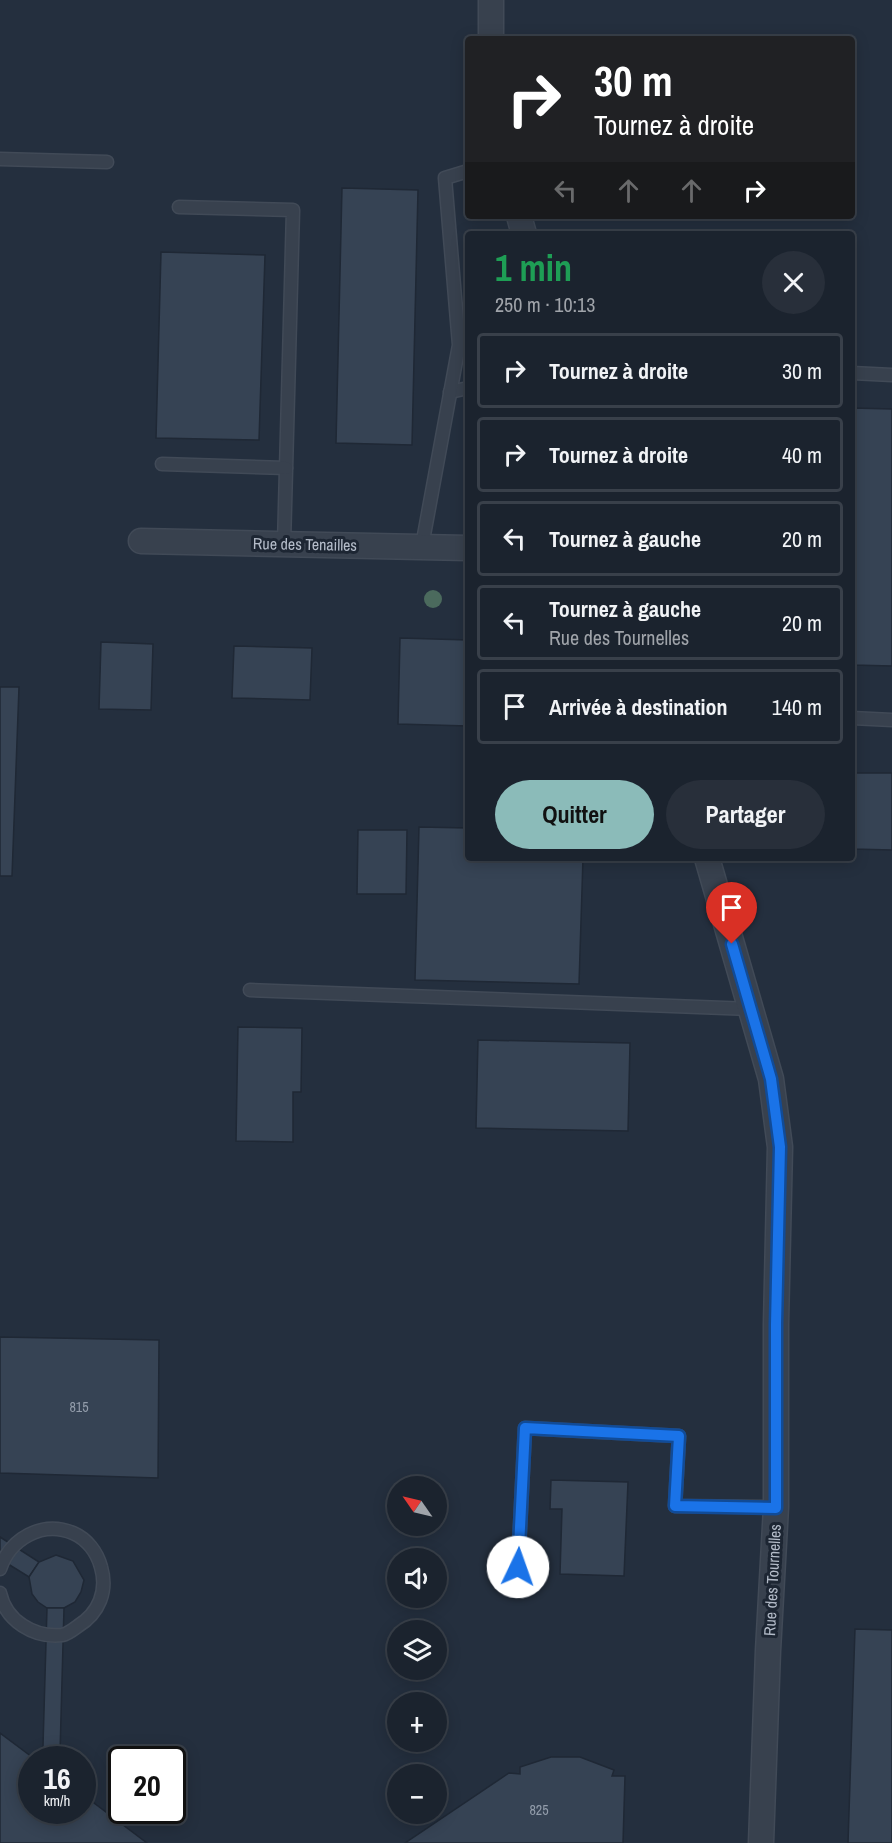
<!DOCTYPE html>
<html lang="fr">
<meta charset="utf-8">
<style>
:root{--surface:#1b232e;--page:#282f3a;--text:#f1f3f6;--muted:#a0a4aa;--line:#39404a;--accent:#8bbbb9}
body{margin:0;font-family:"Archivo Narrow",sans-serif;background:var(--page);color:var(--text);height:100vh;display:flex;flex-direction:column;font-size:22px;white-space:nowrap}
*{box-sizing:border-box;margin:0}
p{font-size:20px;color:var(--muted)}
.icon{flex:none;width:33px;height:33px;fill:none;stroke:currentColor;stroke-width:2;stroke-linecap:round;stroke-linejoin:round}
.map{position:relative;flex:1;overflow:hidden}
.sheet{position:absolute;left:465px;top:231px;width:390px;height:630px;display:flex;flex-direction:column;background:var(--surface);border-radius:6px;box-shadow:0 3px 15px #0003,0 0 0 2px var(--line)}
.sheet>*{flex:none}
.top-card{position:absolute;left:465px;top:36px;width:390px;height:183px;border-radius:6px;box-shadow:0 3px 15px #0003,0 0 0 2px var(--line);background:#202124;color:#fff;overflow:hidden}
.needle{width:39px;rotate:304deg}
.fabs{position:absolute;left:387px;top:1476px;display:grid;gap:12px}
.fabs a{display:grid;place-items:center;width:60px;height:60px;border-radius:50%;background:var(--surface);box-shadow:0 3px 15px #0003,0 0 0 2px var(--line);font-size:30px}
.speed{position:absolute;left:18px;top:1746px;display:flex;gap:12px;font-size:30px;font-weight:700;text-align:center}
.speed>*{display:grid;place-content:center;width:78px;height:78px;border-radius:50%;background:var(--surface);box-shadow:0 3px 15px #0003,0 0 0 2px var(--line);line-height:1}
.speed small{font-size:15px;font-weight:400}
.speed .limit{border:3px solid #111;border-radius:9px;background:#fff;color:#111}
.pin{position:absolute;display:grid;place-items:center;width:51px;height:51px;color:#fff;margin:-62px -26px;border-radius:50% 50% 50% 0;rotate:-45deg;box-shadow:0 0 6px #0007}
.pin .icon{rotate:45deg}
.me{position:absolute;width:66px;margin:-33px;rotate:3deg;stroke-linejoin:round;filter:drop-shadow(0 0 4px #0008)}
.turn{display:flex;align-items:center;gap:21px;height:126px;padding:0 30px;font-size:27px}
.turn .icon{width:78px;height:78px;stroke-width:2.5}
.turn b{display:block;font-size:42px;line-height:51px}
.lanes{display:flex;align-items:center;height:57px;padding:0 30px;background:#0003;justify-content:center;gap:30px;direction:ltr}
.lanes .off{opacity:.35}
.round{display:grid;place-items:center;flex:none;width:63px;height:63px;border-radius:32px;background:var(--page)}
.overview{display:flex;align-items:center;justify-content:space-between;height:102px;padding:0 30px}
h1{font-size:36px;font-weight:700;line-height:45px;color:#1e9e55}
.action{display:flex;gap:12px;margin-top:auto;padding:12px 30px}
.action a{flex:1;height:69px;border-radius:36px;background:var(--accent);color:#111;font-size:24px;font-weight:700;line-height:69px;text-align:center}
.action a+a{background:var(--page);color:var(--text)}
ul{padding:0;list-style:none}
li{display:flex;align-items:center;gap:18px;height:75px;margin:0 12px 9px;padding:0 18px;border:3px solid var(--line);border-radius:6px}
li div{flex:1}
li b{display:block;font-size:22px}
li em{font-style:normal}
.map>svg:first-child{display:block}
.building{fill:#364354;stroke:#1f2835;stroke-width:1.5}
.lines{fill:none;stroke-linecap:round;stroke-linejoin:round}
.lane-casing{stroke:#414a57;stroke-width:15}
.street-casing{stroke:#414a57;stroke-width:27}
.lane{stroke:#38414e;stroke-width:12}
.street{stroke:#38414e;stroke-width:24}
.tree{fill:#4b6a5d}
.route-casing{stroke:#114b97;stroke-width:15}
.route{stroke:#1a73e8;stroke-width:10}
.labels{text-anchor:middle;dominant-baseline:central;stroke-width:6;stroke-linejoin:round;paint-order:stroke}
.number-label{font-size:14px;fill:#929caa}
.street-label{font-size:16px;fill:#b4bcc9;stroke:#1d2633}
</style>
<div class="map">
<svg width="892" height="1843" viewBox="0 0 892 1843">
<rect width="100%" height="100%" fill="#242f3e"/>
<g class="building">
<path d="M342,188L418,190L412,445L336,443Z"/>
<path d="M161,252L265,255L259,440L156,438Z"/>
<path d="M852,408L892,409V666L852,665Z"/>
<path d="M400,638L468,640V726L398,724Z"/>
<path d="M101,642L153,644L151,710L99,709Z"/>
<path d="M234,646L312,648L310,700L232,698Z"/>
<path d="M0,687H19L12,876H0Z"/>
<path d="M852,773H892V850L852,849Z"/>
<path d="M419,827L468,828V858H583L579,984L415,980Z"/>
<path d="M358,830H407L406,894H357Z"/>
<path d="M238,1027L302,1028L301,1092H293V1142L236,1141Z"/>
<path d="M478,1040L630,1043L628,1131L476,1128Z"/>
<path d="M0,1337L159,1340L158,1478L0,1473Z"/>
<path d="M551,1480L628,1482L624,1576L560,1574L562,1509H550Z"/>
<path d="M0,1537L39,1562L29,1577L0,1559Z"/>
<path d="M56,1555L73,1561L84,1580L81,1592L75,1602L64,1608H47L38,1602L32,1594L29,1577L39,1562Z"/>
<path d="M47,1608H64L60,1753L55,1760H36L34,1758L43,1746Z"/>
<path d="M855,1629L892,1630V1843H848Z"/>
<path d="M0,1733L36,1760H32V1810H82V1794L147,1843H0Z"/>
<path d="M551,1757H580L614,1770L612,1776H625L623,1843H405L509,1773L520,1774V1767Z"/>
</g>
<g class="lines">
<g class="lane-casing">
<g id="lane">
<path d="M0,159L107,162"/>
<path d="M179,207L293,210L284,544"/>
<path d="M852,373L892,375"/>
<path d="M450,392L468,388"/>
<path d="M162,464L286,468"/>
<path d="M422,546L459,345L445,178L468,171"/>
<path d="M852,718L892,720"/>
<path d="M250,990L751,1009"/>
<path d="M518,1567L525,1428L679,1436L675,1506L776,1507"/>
<path d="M0,1569C10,1539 42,1520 73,1533C87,1539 97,1552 101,1567C108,1591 99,1613 78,1626C74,1629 68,1634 62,1635C34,1638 6,1621 0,1593"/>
</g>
</g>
<g class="street-casing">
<g id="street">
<path d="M491,0V39"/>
<path d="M519,216L524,234"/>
<path d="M141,541L468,548"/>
<path d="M707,858L771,1079L780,1147L776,1324V1507L768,1651L761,1843"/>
</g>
</g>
<use href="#lane" class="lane"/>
<use href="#street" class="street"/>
</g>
<circle class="tree" cx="433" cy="599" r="9"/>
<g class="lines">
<g class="route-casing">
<path id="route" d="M518,1567L525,1428L679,1436L675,1506L776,1508V1324L780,1147L771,1079L732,944"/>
</g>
<use href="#route" class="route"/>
</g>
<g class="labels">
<g class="number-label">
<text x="79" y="1407">815</text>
<text x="539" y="1810">825</text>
</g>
<g class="street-label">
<text transform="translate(305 544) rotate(1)">Rue des Tenailles</text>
<text transform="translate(772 1580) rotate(-87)">Rue des Tournelles</text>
</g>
</g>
</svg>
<div class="fabs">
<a><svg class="needle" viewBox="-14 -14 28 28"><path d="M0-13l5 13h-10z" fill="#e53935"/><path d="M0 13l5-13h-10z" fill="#a0a4aa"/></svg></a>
<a><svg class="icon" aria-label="sound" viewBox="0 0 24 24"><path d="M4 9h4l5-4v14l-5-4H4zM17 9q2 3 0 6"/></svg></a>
<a><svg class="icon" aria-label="layers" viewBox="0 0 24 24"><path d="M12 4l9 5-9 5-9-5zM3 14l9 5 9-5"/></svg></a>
<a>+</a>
<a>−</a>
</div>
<div class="speed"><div>16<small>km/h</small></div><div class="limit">20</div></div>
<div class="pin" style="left:732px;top:944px;background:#d93025"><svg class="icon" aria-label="arrive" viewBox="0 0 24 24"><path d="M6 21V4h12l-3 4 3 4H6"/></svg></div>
<svg class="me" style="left:518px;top:1567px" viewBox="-20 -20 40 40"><circle r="19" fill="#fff"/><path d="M0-13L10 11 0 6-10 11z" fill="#1a73e8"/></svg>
<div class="top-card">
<div class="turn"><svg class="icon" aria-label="right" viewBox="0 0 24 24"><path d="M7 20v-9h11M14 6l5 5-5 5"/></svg><div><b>30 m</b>Tournez à droite</div></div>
<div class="lanes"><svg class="icon off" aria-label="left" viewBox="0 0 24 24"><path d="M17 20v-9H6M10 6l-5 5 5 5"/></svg><svg class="icon off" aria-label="ahead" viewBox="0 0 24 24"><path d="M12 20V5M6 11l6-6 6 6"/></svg><svg class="icon off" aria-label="ahead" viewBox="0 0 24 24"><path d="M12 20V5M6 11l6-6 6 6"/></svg><svg class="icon" aria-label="right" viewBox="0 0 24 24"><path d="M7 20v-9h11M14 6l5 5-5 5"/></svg></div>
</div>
<section class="sheet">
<div class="overview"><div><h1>1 min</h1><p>250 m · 10:13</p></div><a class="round"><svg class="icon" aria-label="close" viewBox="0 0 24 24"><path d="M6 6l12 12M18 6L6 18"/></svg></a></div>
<ul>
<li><svg class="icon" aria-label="right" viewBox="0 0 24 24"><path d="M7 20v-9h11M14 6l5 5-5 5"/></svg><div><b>Tournez à droite</b></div><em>30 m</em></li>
<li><svg class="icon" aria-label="right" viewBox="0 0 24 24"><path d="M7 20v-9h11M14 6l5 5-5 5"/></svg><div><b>Tournez à droite</b></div><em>40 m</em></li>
<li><svg class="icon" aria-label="left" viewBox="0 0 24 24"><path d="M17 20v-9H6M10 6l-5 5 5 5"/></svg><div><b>Tournez à gauche</b></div><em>20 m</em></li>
<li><svg class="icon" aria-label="left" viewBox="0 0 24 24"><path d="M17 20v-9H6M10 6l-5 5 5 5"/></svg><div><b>Tournez à gauche</b><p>Rue des Tournelles</p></div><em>20 m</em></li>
<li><svg class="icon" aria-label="arrive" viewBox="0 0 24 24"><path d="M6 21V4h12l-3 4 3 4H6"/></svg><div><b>Arrivée à destination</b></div><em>140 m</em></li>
</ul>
<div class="action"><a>Quitter</a><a>Partager</a></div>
</section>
</div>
